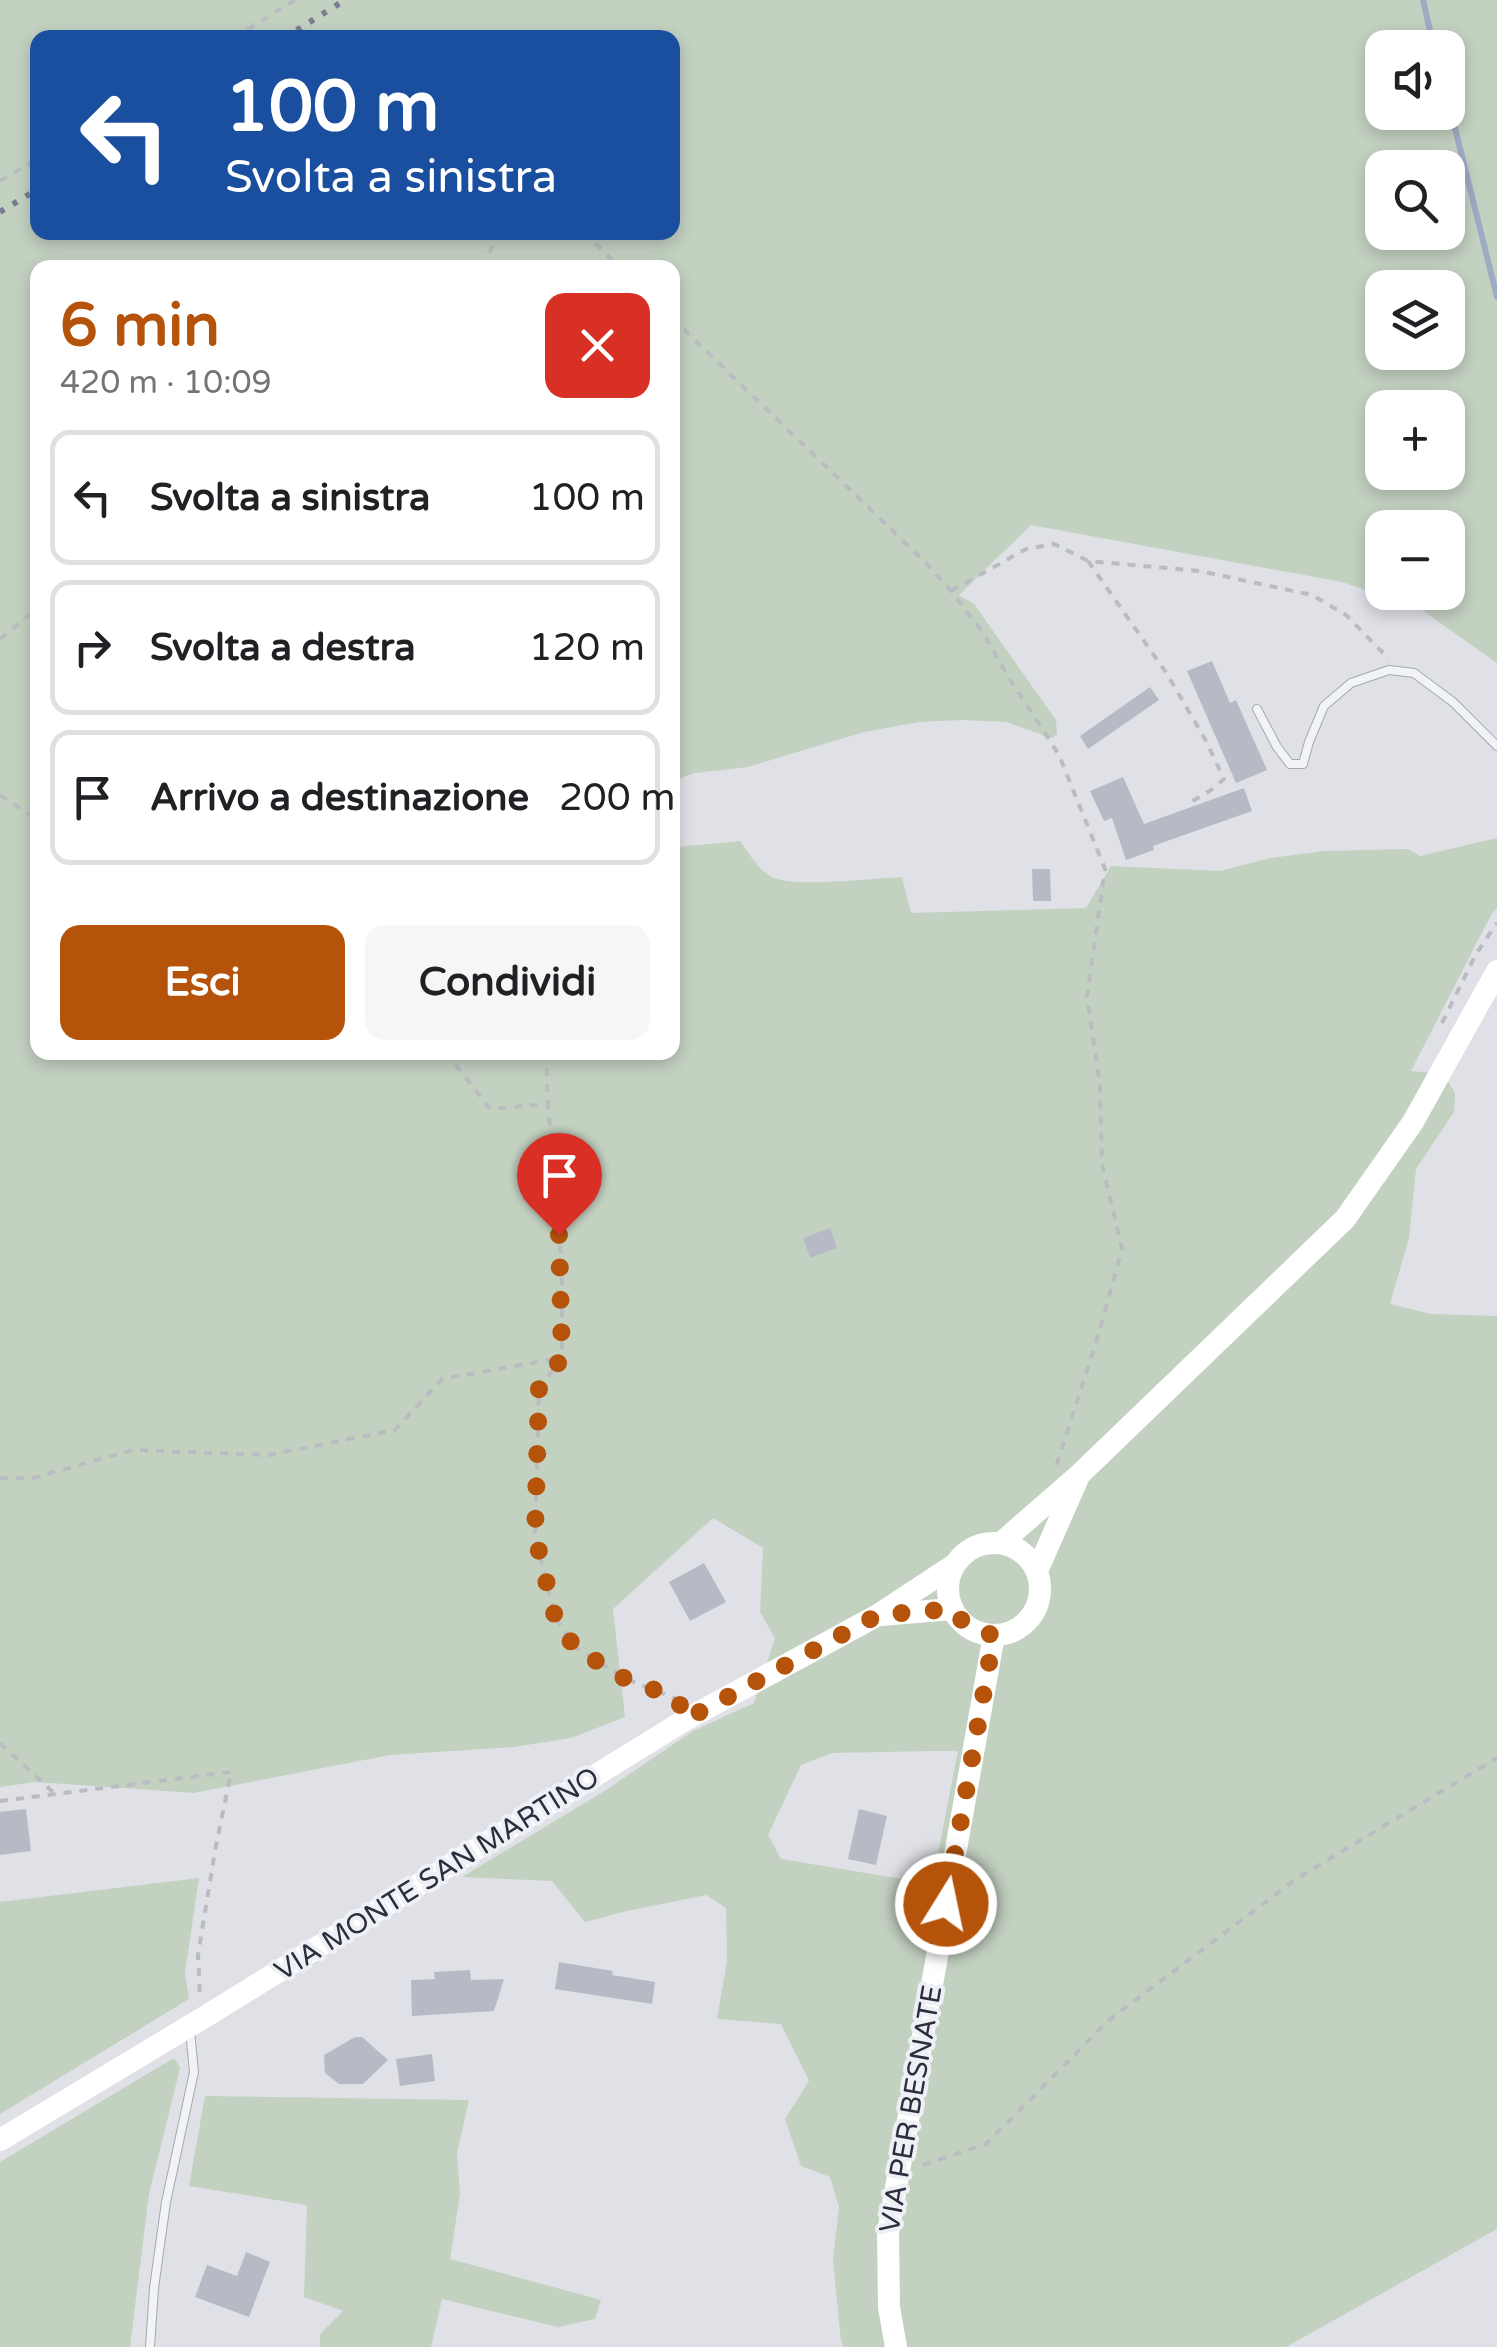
<!DOCTYPE html>
<html lang="it">
<meta charset="utf-8">
<style>
:root{--surface:#fff;--page:#f6f6f6;--text:#202124;--muted:#757577;--line:#e0e0e0;--accent:#b45309}
body{margin:0;font-family:"Varela Round",sans-serif;background:var(--page);color:var(--text);height:100vh;display:flex;flex-direction:column;font-size:38px;white-space:nowrap}
*{box-sizing:border-box;margin:0}
p{font-size:32px;color:var(--muted)}
.icon{flex:none;width:55px;height:55px;fill:none;stroke:currentColor;stroke-width:2;stroke-linecap:round;stroke-linejoin:round}
.map{position:relative;flex:1;overflow:hidden}
.sheet{position:absolute;left:30px;top:260px;width:650px;height:800px;display:flex;flex-direction:column;background:var(--surface);border-radius:20px;box-shadow:0 5px 15px #0003}
.sheet>*{flex:none}
.banner{position:absolute;left:30px;top:30px;width:650px;height:210px;border-radius:20px;box-shadow:0 5px 15px #0003;background:#1a4fa0;color:#fff;overflow:hidden}
.controls{position:absolute;left:1365px;top:30px;display:grid;gap:20px}
.controls a{display:grid;place-items:center;width:100px;height:100px;border-radius:20px;background:var(--surface);box-shadow:0 5px 15px #0003;font-size:50px}
.pin{position:absolute;display:grid;place-items:center;width:85px;height:85px;color:#fff;margin:-102px -42px;border-radius:50% 50% 50% 0;rotate:-45deg;box-shadow:0 0 10px #0007}
.pin .icon{rotate:45deg}
.me{position:absolute;width:110px;margin:-55px;rotate:10deg;stroke-linejoin:round;filter:drop-shadow(0 0 8px #0008)}
.turn{display:flex;align-items:center;gap:35px;height:210px;padding:0 30px;font-size:45px}
.turn .icon{width:130px;height:130px;stroke-width:2.5}
.turn b{display:block;font-size:70px;line-height:85px}
.round{display:grid;place-items:center;flex:none;width:105px;height:105px;border-radius:20px;background:var(--page)}
.headline{display:flex;align-items:center;justify-content:space-between;height:170px;padding:0 30px}
h1{font-size:60px;font-weight:800;line-height:75px;color:var(--accent)}
.primary-button{display:flex;gap:20px;margin-top:auto;padding:20px 30px}
.primary-button a{flex:1;height:115px;border-radius:20px;background:var(--accent);color:#fff;font-size:40px;font-weight:800;line-height:115px;text-align:center}
.primary-button a+a{background:var(--page);color:var(--text)}
ul{padding:0;list-style:none}
li{display:flex;align-items:center;gap:30px;height:135px;margin:0 20px 15px;padding:0 10px;border:5px solid var(--line);border-radius:20px}
li div{flex:1}
li b{display:block;font-size:38px}
li em{font-style:normal}
.map>svg:first-child{display:block}
.green{fill:#c3d1c1;fill-rule:evenodd}
.lines{fill:none;stroke-linecap:round;stroke-linejoin:round}
.stream{stroke:#9dabc5;stroke-width:6}
.building{fill:#b7bac4}
.lane-casing{stroke:#a5a8b1;stroke-width:10}
.path{stroke:#babcc2;stroke-width:4;stroke-dasharray:8 8;stroke-linecap:butt}
.lane{stroke:#f2f3f6;stroke-width:8}
.secondary{stroke:#fff;stroke-width:22}
.rail{stroke:#7a7f90;stroke-width:6;stroke-dasharray:5 10;stroke-linecap:butt}
.route{stroke:#b45309;stroke-width:18;stroke-dasharray:0 32.4}
.labels{text-anchor:middle;dominant-baseline:central;stroke-width:8;stroke-linejoin:round;paint-order:stroke}
.street-label{font-size:28px;fill:#2a2e3d;stroke:#eff0f5}
</style>
<div class="map">
<svg width="1497" height="2347" viewBox="0 0 1497 2347">
<rect width="100%" height="100%" fill="#dfe1e7"/>
<g class="green">
<path d="M0,0H1497V663L1419,608L1342,582L1031,525L959,595L974,604L1056,720L1057,734L1052,738L1006,722L963,720L919,722L864,732L748,767L695,773L673,781L672,268H38V1052H672V848L677,847L740,841C749,853 757,868 770,876C790,889 875,878 902,877L911,913L1086,908L1111,866L1220,871L1270,858L1325,851L1408,849L1420,856L1497,838V908L1491,915L1411,1071L1435,1073L1448,1081L1455,1093L1454,1112L1416,1169L1409,1238L1390,1304L1431,1314L1497,1316V2229L1286,2347H844L841,2341L833,2260L839,2207L830,2177L801,2166L785,2119L809,2081L781,2024L717,2019L727,1961L726,1908L706,1895L627,1911L585,1922L552,1881L462,1877L603,1792L693,1731L754,1703L775,1638L760,1612L763,1548L713,1518L613,1609L625,1717L571,1738L514,1747L390,1755L194,1793L35,1782L0,1787ZM38,38H672V232H38ZM1382,48H1448V112H1382ZM1382,168H1448V232H1382ZM1382,288H1448V352H1382ZM1382,408H1448V472H1382ZM1382,528H1448V592H1382ZM934,1751H958L932,1884L781,1859L768,1835L801,1765L832,1753Z"/>
<path d="M199,1878L185,1973L189,1999L0,2114V1902Z"/>
<path d="M174,2058L180,2068L149,2194L130,2347H0V2162Z"/>
<path d="M205,2096L469,2100L457,2153L460,2194L450,2259L601,2300L595,2319L558,2327L442,2299L431,2347H320V2334L343,2311L304,2297L307,2205L189,2186Z"/>
</g>
<g class="lines">
<g class="stream">
<path d="M1423,0L1434,48"/>
<path d="M1448,100L1497,297"/>
</g>
</g>
<g class="building">
<path d="M1212,661L1230,703L1236,700L1267,770L1236,783L1187,671Z"/>
<path d="M1150,687L1159,700L1088,749L1080,736Z"/>
<path d="M1123,777L1144,824L1244,788L1252,811L1153,846L1154,850L1126,860L1112,818L1104,821L1090,791Z"/>
<path d="M1032,869H1050L1051,901H1033Z"/>
<path d="M830,1228L837,1248L810,1258L803,1238Z"/>
<path d="M704,1563L726,1602L690,1621L669,1582Z"/>
<path d="M26,1809L31,1851L0,1855V1812Z"/>
<path d="M859,1809L887,1816L876,1865L848,1859Z"/>
<path d="M559,1962L613,1971L612,1975L655,1982L652,2004L555,1989Z"/>
<path d="M470,1970L471,1980L504,1979L494,2011L412,2016L411,1980L435,1979L434,1972Z"/>
<path d="M355,2037H362L388,2060L363,2084H339L325,2073L324,2055Z"/>
<path d="M432,2054L435,2081L400,2086L396,2059Z"/>
<path d="M246,2252L270,2262L249,2317L195,2297L207,2265L237,2276Z"/>
</g>
<g class="lines">
<g class="lane-casing">
<g id="lane">
<path d="M1257,709L1277,747L1290,764H1303L1309,742L1324,706L1351,683L1389,670L1414,673L1453,702L1497,746"/>
<path d="M150,2347L154,2288L166,2202L194,2072L190,2031"/>
</g>
</g>
<g class="path">
<path d="M234,38L295,0"/>
<path d="M0,181L38,158"/>
<path d="M584,232L620,268"/>
<path d="M483,268L498,232"/>
<path d="M672,318L926,563L951,591L982,631L1006,673L1059,755L1105,869L1087,996L1100,1085L1102,1164L1122,1249L1099,1333L1055,1470"/>
<path d="M1088,561L1167,674L1205,739L1224,779L1211,790L1191,802"/>
<path d="M951,591L1026,549L1054,544L1088,561L1200,571L1312,595L1346,615L1389,659"/>
<path d="M0,639L38,608"/>
<path d="M0,795L38,820"/>
<path d="M1442,1023L1476,954L1497,923"/>
<path d="M446,1052L490,1109L548,1104L562,1268V1358L539,1388L535,1535L555,1617L575,1647L624,1678L677,1699L679,1703"/>
<path d="M546,1052L548,1104"/>
<path d="M0,1478H33L133,1450L269,1455L395,1430L442,1379L560,1358"/>
<path d="M962,1545L970,1538L985,1534"/>
<path d="M0,1743L54,1793"/>
<path d="M0,1801L231,1772L215,1851L198,1955L200,1997"/>
<path d="M923,2165L986,2144L1109,2020L1296,1879L1497,1758"/>
</g>
<use href="#lane" class="lane"/>
<g class="secondary">
<path d="M1001,1543L1079,1475L1345,1219L1413,1122L1497,971"/>
<circle cx="994" cy="1589" r="46"/>
<path d="M1037,1571L1078,1478"/>
<path d="M881,1615L952,1609"/>
<path d="M0,2140L203,2018L685,1720L878,1615L954,1565"/>
<path d="M896,2347L889,2307L888,2233L994,1635"/>
</g>
<g class="rail">
<path d="M284,38L345,0"/>
<path d="M0,212L38,189"/>
</g>
</g>
<g class="lines">
<path class="route" d="M559,1235L562,1358L539,1388L535,1535L555,1617L575,1648L624,1678L678,1699L685,1720L878,1615L952,1609C964,1625 974,1631 994,1635L946,1904"/>
</g>
<g class="labels">
<g class="street-label">
<text transform="translate(437 1874) rotate(-32)">VIA MONTE SAN MARTINO</text>
<text transform="translate(911 2109) rotate(-80)">VIA PER BESNATE</text>
</g>
</g>
</svg>
<div class="controls">
<a><svg class="icon" aria-label="sound" viewBox="0 0 24 24"><path d="M4 9h4l5-4v14l-5-4H4zM17 9q2 3 0 6"/></svg></a>
<a><svg class="icon" aria-label="search" viewBox="0 0 24 24"><circle cx="10" cy="10" r="6"/><path d="M15 15l6 6"/></svg></a>
<a><svg class="icon" aria-label="layers" viewBox="0 0 24 24"><path d="M12 4l9 5-9 5-9-5zM3 14l9 5 9-5"/></svg></a>
<a>+</a>
<a>−</a>
</div>
<div class="pin" style="left:559px;top:1235px;background:#d93025"><svg class="icon" aria-label="arrive" viewBox="0 0 24 24"><path d="M6 21V4h12l-3 4 3 4H6"/></svg></div>
<svg class="me" style="left:946px;top:1904px" viewBox="-20 -20 40 40"><circle r="17" fill="#b45309" stroke="#fff" stroke-width="3"/><path d="M0-11L8 9 0 5-8 9z" fill="#fff"/></svg>
<div class="banner">
<div class="turn"><svg class="icon" aria-label="left" viewBox="0 0 24 24"><path d="M17 20v-9H6M10 6l-5 5 5 5"/></svg><div><b>100 m</b>Svolta a sinistra</div></div>
</div>
<section class="sheet">
<div class="headline"><div><h1>6 min</h1><p>420 m · 10:09</p></div><a class="round" style="background:#d93025;color:#fff"><svg class="icon" aria-label="close" viewBox="0 0 24 24"><path d="M6 6l12 12M18 6L6 18"/></svg></a></div>
<ul>
<li><svg class="icon" aria-label="left" viewBox="0 0 24 24"><path d="M17 20v-9H6M10 6l-5 5 5 5"/></svg><div><b>Svolta a sinistra</b></div><em>100 m</em></li>
<li><svg class="icon" aria-label="right" viewBox="0 0 24 24"><path d="M7 20v-9h11M14 6l5 5-5 5"/></svg><div><b>Svolta a destra</b></div><em>120 m</em></li>
<li><svg class="icon" aria-label="arrive" viewBox="0 0 24 24"><path d="M6 21V4h12l-3 4 3 4H6"/></svg><div><b>Arrivo a destinazione</b></div><em>200 m</em></li>
</ul>
<div class="primary-button"><a>Esci</a><a>Condividi</a></div>
</section>
</div>
